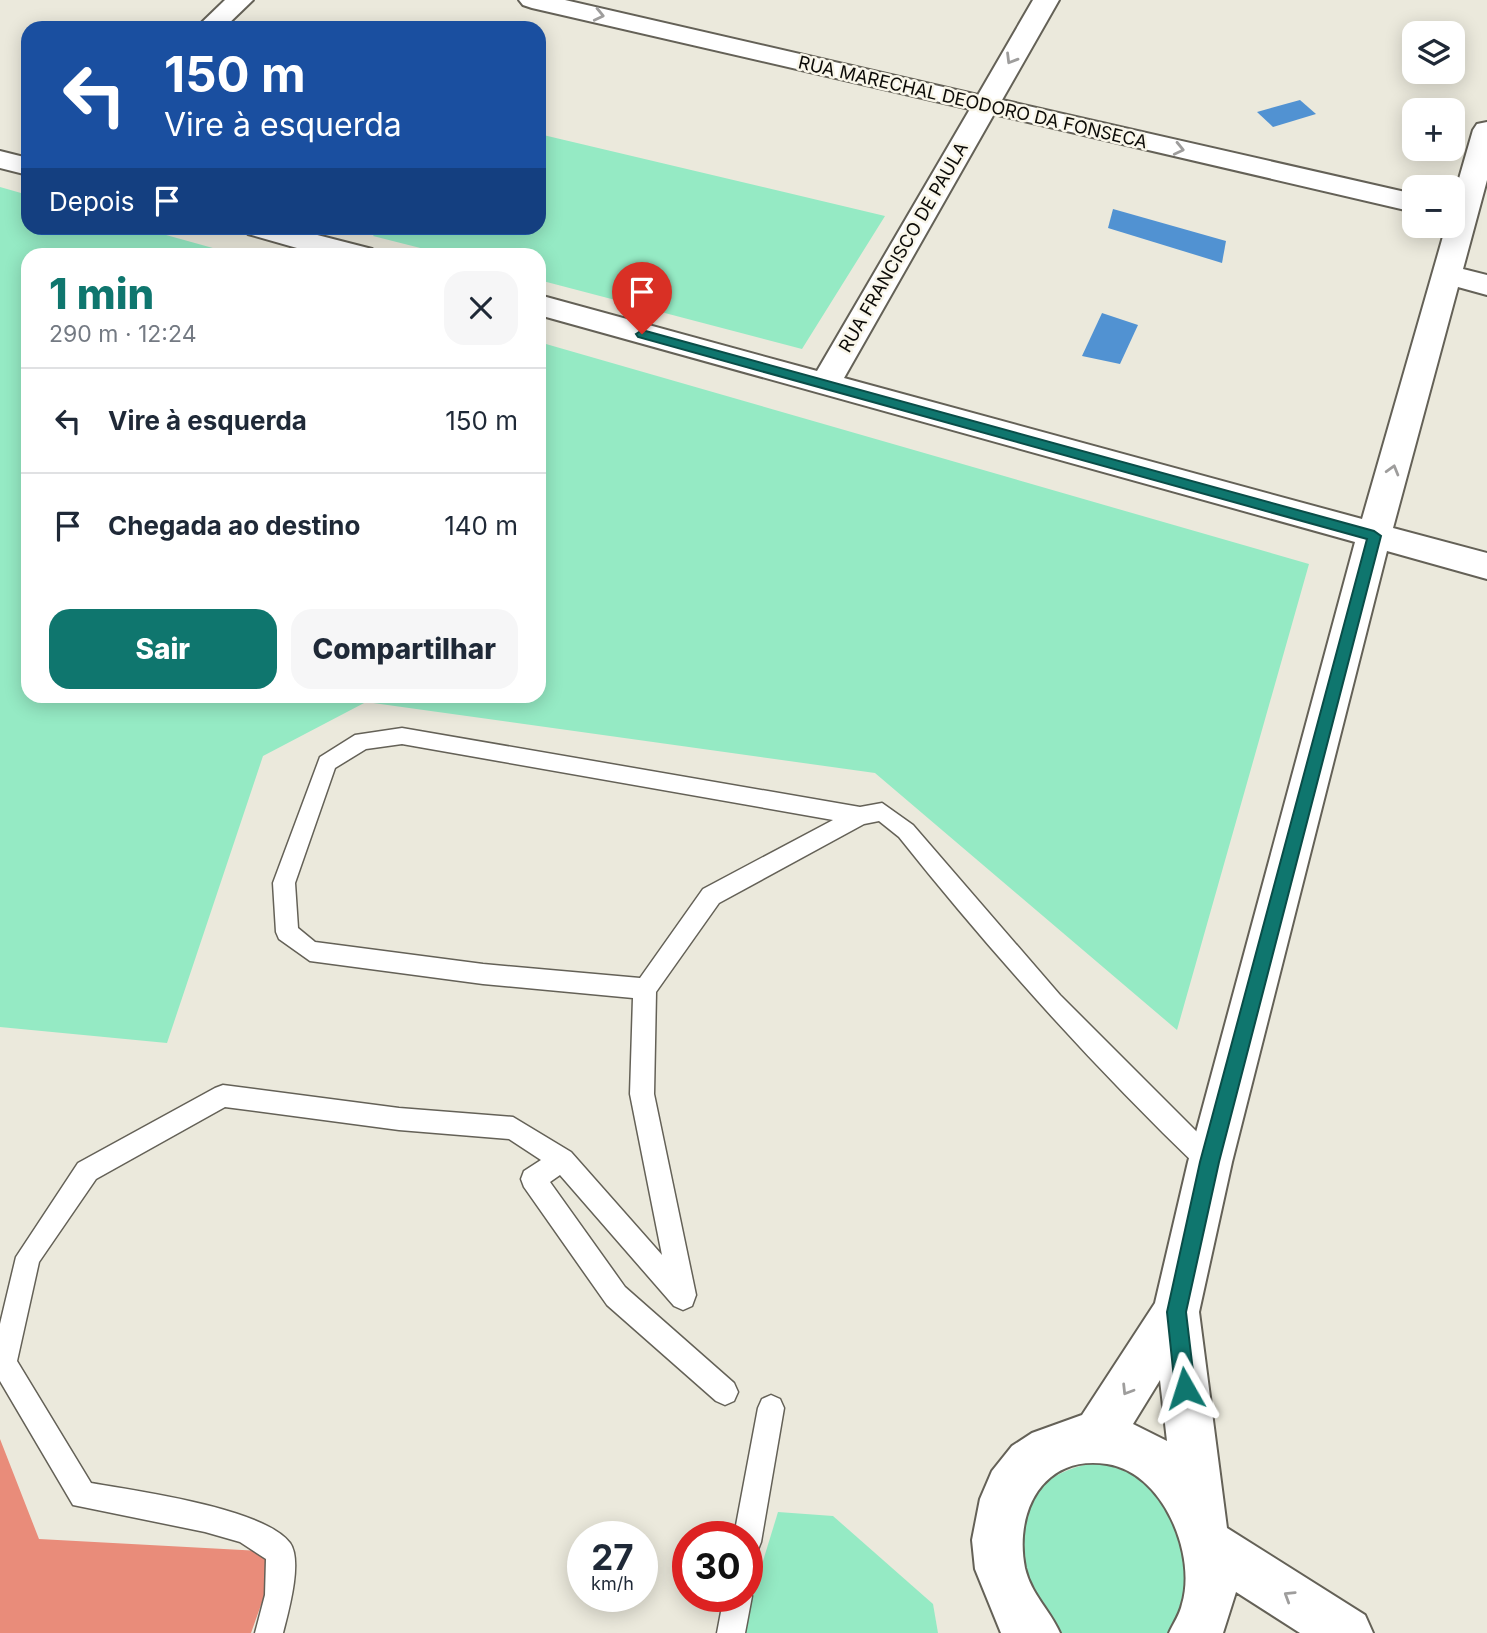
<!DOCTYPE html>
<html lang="pt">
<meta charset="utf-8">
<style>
:root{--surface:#fff;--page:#f6f6f7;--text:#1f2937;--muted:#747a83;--line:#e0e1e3;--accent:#0f766e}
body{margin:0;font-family:Inter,sans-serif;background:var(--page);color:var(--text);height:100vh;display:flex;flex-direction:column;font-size:26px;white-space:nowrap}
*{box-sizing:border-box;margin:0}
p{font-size:23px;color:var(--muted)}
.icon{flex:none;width:38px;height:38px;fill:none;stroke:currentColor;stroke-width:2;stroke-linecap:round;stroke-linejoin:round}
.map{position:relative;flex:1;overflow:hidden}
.panel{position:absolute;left:21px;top:248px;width:525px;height:455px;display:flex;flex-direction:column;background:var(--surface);border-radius:21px;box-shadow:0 4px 18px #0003}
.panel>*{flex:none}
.top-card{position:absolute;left:21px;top:21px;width:525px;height:214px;border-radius:21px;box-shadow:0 4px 18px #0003;background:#1a4fa0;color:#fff;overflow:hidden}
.fabs{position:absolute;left:1402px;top:21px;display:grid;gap:14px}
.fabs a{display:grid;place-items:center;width:63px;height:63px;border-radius:14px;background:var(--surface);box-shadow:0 4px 18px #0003;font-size:35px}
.speed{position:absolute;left:567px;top:1521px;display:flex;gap:14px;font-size:35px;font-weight:700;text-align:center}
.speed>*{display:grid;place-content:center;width:91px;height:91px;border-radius:50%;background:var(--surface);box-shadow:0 4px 18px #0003;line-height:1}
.speed small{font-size:18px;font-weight:400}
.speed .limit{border:10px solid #d22;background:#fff;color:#111}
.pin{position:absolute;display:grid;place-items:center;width:60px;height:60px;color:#fff;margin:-72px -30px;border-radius:50% 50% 50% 0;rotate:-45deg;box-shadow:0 0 7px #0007}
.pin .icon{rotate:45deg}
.me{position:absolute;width:77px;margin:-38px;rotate:354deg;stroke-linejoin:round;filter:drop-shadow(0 0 5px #0008)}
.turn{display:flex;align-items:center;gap:24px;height:147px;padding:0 28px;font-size:32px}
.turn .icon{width:91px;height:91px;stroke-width:2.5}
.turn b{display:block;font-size:49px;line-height:60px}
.then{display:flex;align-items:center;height:66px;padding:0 28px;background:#0003;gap:14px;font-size:26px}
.round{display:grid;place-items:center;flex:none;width:74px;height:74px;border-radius:21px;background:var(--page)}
.headline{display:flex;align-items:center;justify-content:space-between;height:119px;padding:0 28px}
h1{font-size:42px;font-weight:800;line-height:52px;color:var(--accent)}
.cta{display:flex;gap:14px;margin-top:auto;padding:14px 28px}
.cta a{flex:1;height:80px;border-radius:21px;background:var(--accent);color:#fff;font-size:28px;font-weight:800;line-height:80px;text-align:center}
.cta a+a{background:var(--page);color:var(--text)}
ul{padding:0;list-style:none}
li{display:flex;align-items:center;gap:21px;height:105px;padding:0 28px;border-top:2px solid var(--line)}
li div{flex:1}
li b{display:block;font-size:26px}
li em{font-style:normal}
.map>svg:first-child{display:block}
.green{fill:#95eac4}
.water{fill:#5192d2}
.building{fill:#e98c7a}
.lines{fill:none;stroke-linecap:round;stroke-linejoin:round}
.lane-casing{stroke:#646157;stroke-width:3}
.street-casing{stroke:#646157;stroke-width:4}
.lane{fill:#fff;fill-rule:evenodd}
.street{fill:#fff;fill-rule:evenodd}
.oneway{stroke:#9e9d9c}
.route{fill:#0f766e;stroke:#0a4d48;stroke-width:2}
.labels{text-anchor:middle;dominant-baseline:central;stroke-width:5;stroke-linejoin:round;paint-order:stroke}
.far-street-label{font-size:18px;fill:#0c0b08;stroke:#f9f6e9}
</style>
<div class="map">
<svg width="1487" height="1633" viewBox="0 0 1487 1633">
<rect width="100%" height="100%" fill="#ebe9dc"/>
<g class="green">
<path d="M539,134L885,216L802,349L539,280V256L448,255L373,236L379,228H539Z"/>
<path d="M0,187L28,195V228H141L238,255L28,256V696H539V342L1309,564L1177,1030L875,773L366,702L263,756L167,1043L0,1027Z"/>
<path d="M1100,1462L1133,1474L1163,1496L1192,1551L1187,1611L1169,1633H1061C1003,1569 997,1476 1100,1462Z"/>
<path d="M778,1512L833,1516L933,1604L938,1633H741Z"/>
</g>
<g class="water">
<path d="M1300,100L1316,114L1273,127L1257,112Z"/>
<path d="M1113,209L1226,241L1222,263L1108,228Z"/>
<path d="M1102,313L1138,325L1120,364L1082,356Z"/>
</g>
<path class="building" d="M0,1439L39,1539L280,1552L251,1633H0Z"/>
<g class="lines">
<g class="lane-casing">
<g id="lane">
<path d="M402,728L860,807L882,803L913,825L1060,995L1219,1154L1222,1162L1219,1170L1210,1174L1201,1170C1093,1066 993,955 899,837L879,821L864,824L719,903L656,992L654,1094L696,1295L692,1306L683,1310L674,1306L560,1175L550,1182L625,1287L734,1383L738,1392L734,1401L725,1405L716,1401L607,1305L524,1187L521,1179L524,1171L541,1160L509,1139L399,1130L225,1107L96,1179L39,1262L17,1361L91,1483C136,1491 264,1508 290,1543C303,1561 288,1613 283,1633H255L265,1595L266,1559L240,1542L205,1532L73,1505L0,1381V1324L16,1257L78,1163L215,1088L223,1085L399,1108L513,1117L571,1152L662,1255L630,1094L633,998L483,984L310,961L279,939L276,932L273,883L320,757L355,735ZM402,744L833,820L703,889L640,978L483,964L315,942L298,928L295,883L335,768L366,749Z"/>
<path d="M771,1395L780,1399L784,1408L761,1542L757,1552L747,1556V1536H734L758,1408L762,1399Z"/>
<path d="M747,1586L752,1596L745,1633H717L724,1596H747Z"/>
</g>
</g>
<g class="street-casing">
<g id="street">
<path d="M225,0H253L224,28H196Z"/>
<path d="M519,0H565L978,95L1033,0H1059L1002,100L1414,194V212L994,114L844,378L1362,519L1446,226H1452V203L1473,130L1477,124L1487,122V180L1463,269L1487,275V295L1458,287L1393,528L1487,553V579L1387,551L1232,1162L1199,1312L1227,1528L1365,1615L1373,1633H1300L1236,1592L1223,1633H1169C1173,1624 1180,1614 1182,1604C1197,1555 1163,1472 1107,1464C1042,1454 1014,1513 1025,1568C1031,1594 1050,1610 1060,1633H1001L975,1569L972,1540L980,1499L992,1471L1012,1446L1032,1433L1082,1415L1155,1303L1188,1162L1355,542L539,315V295L817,371L970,109L532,8L523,5ZM1160,1380L1167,1441L1133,1424Z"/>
<path d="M0,151L28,158V175L0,168Z"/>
<path d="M244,228H290L372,249L376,256H325L248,234Z"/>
</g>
</g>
<use href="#lane" class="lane"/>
<use href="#street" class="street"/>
</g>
<defs><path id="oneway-chevron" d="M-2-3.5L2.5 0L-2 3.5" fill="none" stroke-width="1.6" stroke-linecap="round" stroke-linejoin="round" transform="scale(1.75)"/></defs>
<g class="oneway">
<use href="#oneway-chevron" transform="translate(599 15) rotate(13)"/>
<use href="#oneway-chevron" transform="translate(1011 59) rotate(121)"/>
<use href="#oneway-chevron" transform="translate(1179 149) rotate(13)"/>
<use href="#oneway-chevron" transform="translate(1393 470) rotate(-74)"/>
<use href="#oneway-chevron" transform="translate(1127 1390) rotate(122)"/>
<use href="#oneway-chevron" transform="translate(1289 1596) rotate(-148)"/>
</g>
<path class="route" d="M642,330L1374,531L1381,536L1219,1162L1186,1312L1195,1388L1192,1395L1185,1398L1178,1395L1175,1388L1167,1312L1200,1162L1367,539L638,337L636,334Z"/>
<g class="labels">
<g class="far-street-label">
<text transform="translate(973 102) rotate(13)">RUA MARECHAL DEODORO DA FONSECA</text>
<text transform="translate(903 247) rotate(-60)">RUA FRANCISCO DE PAULA</text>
</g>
</g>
</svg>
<div class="fabs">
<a><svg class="icon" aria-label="layers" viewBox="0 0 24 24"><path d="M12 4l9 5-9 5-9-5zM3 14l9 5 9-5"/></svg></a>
<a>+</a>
<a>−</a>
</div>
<div class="speed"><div>27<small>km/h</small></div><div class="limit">30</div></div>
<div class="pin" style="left:642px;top:334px;background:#d93025"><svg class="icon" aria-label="arrive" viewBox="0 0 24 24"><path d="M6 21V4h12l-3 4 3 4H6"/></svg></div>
<svg class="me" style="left:1185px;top:1388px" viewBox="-20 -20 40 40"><path d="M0-17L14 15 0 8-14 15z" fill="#0f766e" stroke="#fff" stroke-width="4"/></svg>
<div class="top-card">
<div class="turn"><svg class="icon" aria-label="left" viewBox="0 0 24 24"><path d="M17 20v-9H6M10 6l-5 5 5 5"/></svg><div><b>150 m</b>Vire à esquerda</div></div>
<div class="then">Depois<svg class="icon" aria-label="arrive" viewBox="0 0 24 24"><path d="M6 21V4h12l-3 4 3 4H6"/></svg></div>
</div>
<section class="panel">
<div class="headline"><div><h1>1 min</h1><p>290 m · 12:24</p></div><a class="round"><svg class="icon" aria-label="close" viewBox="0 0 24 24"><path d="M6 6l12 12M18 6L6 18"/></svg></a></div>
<ul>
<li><svg class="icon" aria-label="left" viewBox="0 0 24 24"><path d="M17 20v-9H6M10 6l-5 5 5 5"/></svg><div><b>Vire à esquerda</b></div><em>150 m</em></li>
<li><svg class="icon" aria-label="arrive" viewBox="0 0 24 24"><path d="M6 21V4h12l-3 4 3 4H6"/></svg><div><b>Chegada ao destino</b></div><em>140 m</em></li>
</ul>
<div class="cta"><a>Sair</a><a>Compartilhar</a></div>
</section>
</div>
